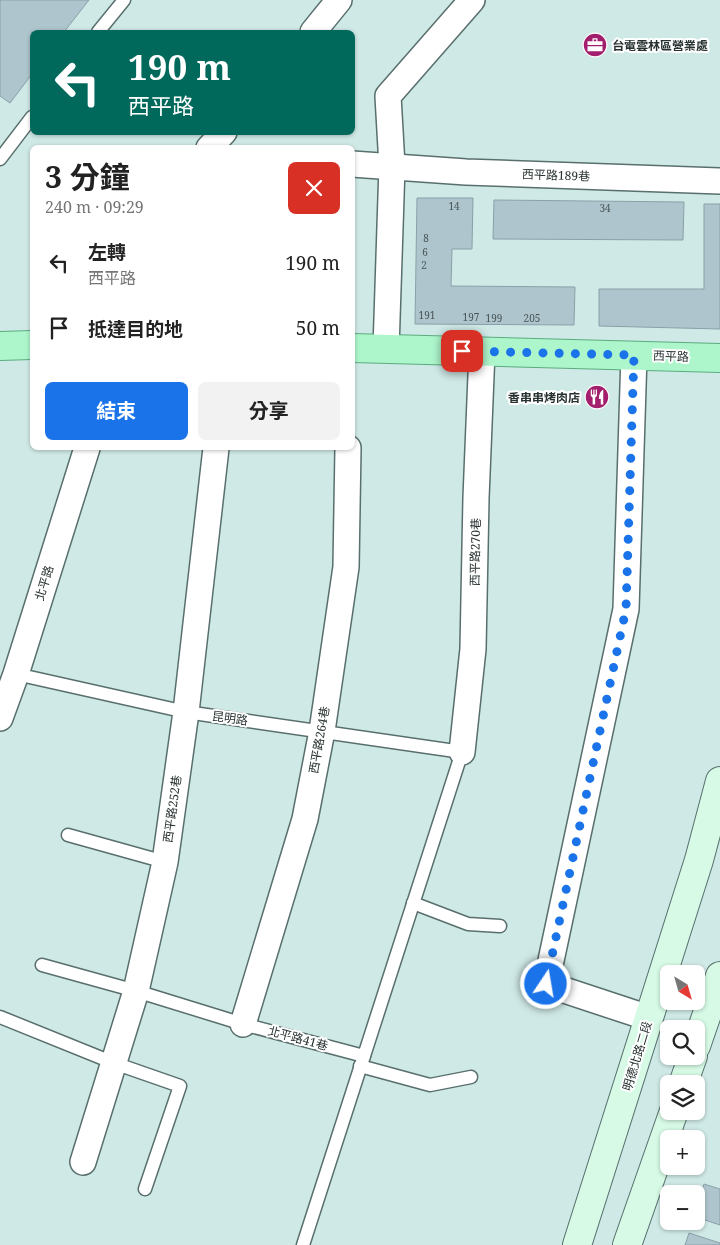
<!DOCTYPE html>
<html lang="zh-TW">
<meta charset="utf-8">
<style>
:root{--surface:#fff;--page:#f2f2f2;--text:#222;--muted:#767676;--accent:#1a73e8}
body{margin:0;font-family:"Noto Serif","Noto Sans TC",serif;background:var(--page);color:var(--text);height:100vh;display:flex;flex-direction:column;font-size:19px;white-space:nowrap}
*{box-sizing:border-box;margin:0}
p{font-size:16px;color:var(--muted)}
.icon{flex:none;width:28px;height:28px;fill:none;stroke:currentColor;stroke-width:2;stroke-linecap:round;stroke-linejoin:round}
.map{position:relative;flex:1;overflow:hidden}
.sheet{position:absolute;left:30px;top:145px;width:325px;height:305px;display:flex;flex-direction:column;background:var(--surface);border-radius:8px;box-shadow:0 1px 4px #0004}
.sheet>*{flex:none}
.top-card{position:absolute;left:30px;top:30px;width:325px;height:105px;border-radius:8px;box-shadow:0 1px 4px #0004;background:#00695c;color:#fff;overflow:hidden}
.needle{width:32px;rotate:143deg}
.tools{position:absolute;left:660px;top:965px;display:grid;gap:10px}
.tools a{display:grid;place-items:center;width:45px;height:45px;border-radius:8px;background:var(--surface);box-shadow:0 1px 4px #0004;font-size:25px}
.pin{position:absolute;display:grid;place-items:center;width:42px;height:42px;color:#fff;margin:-21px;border-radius:10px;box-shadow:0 2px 8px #0006}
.me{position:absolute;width:55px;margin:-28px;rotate:12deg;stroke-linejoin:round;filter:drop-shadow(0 0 4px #0008)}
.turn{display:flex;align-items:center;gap:18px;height:105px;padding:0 15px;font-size:22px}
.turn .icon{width:65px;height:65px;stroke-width:2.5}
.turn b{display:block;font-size:35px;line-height:42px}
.round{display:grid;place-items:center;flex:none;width:52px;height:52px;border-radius:8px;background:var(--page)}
.overview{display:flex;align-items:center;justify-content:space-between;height:85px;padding:0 15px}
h1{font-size:30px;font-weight:700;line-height:38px}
.button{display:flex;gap:10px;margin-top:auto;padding:10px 15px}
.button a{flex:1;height:58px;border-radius:8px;background:var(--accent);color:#fff;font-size:20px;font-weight:700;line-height:58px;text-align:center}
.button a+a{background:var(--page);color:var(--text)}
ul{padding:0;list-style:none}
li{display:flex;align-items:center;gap:15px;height:65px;padding:0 15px}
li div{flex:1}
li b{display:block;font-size:19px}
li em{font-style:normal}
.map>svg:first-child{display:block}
.building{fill:#aec5cd;stroke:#8aa0a8}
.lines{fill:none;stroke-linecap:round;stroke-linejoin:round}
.service-casing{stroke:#586f6d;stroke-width:15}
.minor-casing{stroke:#586f6d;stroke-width:28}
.secondary-casing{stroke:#586f6d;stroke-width:30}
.primary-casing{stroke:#5aac7f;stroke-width:30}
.service{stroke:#fff;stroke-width:12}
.minor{stroke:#fff;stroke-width:25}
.secondary{stroke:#d6fae5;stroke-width:28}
.primary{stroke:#adf5cb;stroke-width:28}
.route{stroke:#1a73e8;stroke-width:9;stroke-dasharray:0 16.2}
.labels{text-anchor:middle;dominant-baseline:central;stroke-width:4;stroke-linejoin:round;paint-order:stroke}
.number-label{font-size:10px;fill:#495657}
.poi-label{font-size:12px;font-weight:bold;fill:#273130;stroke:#fff;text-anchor:start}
.street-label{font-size:12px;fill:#273130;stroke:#fff}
</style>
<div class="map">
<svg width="720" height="1245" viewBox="0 0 720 1245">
<rect width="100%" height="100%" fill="#cfe9e6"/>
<g class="building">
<path d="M0,0H89L64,32H32V74L10,103L0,96Z"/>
<path d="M417,198H473L472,249H452L451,286L575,287L574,325L415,324Z"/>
<path d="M494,200L684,202L683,240L493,239Z"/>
<path d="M704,204H720V329L599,326V289H704Z"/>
<path d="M704,1184L720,1189V1225L696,1217V1209Z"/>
<path d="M689,1233L720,1243V1245H685Z"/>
</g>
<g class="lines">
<g class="service-casing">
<g id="service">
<path d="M98,32L124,0"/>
<path d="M0,159L32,117"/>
<path d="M16,674L186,712L462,752L303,1245"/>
<path d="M68,835L165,862"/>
<path d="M413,903L468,924L500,926"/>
<path d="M42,965L136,991L243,1024L364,1056"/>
<path d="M0,1017L114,1063L180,1086L145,1189"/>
<path d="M360,1066L430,1085L471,1077"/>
</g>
</g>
<g class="minor-casing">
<g id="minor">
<path d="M313,32L339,0"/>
<path d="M209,148L224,132"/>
<path d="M352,164L466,172L720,181"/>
<path d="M386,349L392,166L388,96L472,0"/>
<path d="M634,355L626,609L546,984L649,1018"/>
<path d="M0,718L16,674L87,448"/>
<path d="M462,752L473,649L476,498L482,351"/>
<path d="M243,1024L305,819L322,731L346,567L348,448"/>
<path d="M83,1162L136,991L165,862L186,712L216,448"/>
</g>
</g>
<g class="secondary-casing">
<g id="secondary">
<path d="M696,1046L720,976"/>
<path d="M683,1084L693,1056"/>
<path d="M577,1245L699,860L720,781"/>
<path d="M627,1245L674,1111"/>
</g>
</g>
<g class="primary-casing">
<g id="primary">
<path d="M0,346L32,345"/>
<path d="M352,348L720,358"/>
</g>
</g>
<use href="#service" class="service"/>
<use href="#minor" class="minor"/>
<use href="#secondary" class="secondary"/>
<use href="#primary" class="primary"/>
</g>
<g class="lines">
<path class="route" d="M462,351L634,355L626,609L546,984"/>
</g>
<defs>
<g id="office-disc" transform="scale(1.25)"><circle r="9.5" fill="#a31f6d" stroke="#fff"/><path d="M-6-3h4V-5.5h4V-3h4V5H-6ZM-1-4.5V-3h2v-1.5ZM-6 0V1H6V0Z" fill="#fff"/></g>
<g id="restaurant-disc" transform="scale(1.25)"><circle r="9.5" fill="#a31f6d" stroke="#fff"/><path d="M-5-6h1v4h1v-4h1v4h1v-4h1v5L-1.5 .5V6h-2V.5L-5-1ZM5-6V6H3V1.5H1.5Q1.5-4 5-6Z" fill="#fff"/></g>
</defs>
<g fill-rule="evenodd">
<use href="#office-disc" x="595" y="45"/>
<use href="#restaurant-disc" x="597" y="397"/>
</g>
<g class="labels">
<g class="number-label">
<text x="454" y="206">14</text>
<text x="605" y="208">34</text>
<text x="426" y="238">8</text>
<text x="425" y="252">6</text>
<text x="424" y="265">2</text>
<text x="427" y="315">191</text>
<text x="471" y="317">197</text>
<text x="494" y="318">199</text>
<text x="532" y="318">205</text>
</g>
<g class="poi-label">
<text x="612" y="45">台電雲林區營業處</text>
<text x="580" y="397" text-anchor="end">香串串烤肉店</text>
</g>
<g class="street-label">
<text transform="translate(556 175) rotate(2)">西平路189巷</text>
<text transform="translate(671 356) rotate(2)">西平路</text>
<text transform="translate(475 552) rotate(-89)">西平路270巷</text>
<text transform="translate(44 583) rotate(-73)">北平路</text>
<text transform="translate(230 718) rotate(8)">昆明路</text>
<text transform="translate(319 740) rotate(-80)">西平路264巷</text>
<text transform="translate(172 809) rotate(-82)">西平路252巷</text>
<text transform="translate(298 1038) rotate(15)">北平路41巷</text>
<text transform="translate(637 1056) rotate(-73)">明德北路二段</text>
</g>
</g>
</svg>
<div class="tools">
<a><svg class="needle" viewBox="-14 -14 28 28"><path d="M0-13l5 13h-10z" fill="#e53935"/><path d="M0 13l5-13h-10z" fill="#767676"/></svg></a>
<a><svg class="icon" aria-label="search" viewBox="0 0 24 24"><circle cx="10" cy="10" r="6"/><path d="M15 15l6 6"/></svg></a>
<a><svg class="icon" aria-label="layers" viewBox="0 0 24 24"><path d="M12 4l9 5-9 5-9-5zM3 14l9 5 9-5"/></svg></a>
<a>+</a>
<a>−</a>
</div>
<div class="pin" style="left:462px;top:351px;background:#d93025"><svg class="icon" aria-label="arrive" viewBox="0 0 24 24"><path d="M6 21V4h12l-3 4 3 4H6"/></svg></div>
<svg class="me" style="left:546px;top:984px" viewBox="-20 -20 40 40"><circle r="17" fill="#1a73e8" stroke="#fff" stroke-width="3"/><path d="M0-11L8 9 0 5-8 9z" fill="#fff"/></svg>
<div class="top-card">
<div class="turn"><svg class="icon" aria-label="left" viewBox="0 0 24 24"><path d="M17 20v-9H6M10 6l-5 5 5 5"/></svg><div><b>190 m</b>西平路</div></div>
</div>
<section class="sheet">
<div class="overview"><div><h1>3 分鐘</h1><p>240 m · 09:29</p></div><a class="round" style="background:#d93025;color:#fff"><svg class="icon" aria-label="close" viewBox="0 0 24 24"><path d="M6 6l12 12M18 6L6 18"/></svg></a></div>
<ul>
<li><svg class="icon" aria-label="left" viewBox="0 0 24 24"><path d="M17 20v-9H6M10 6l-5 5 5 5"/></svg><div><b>左轉</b><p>西平路</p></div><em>190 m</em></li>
<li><svg class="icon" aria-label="arrive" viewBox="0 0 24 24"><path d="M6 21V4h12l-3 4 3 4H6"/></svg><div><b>抵達目的地</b></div><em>50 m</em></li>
</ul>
<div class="button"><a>結束</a><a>分享</a></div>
</section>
</div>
